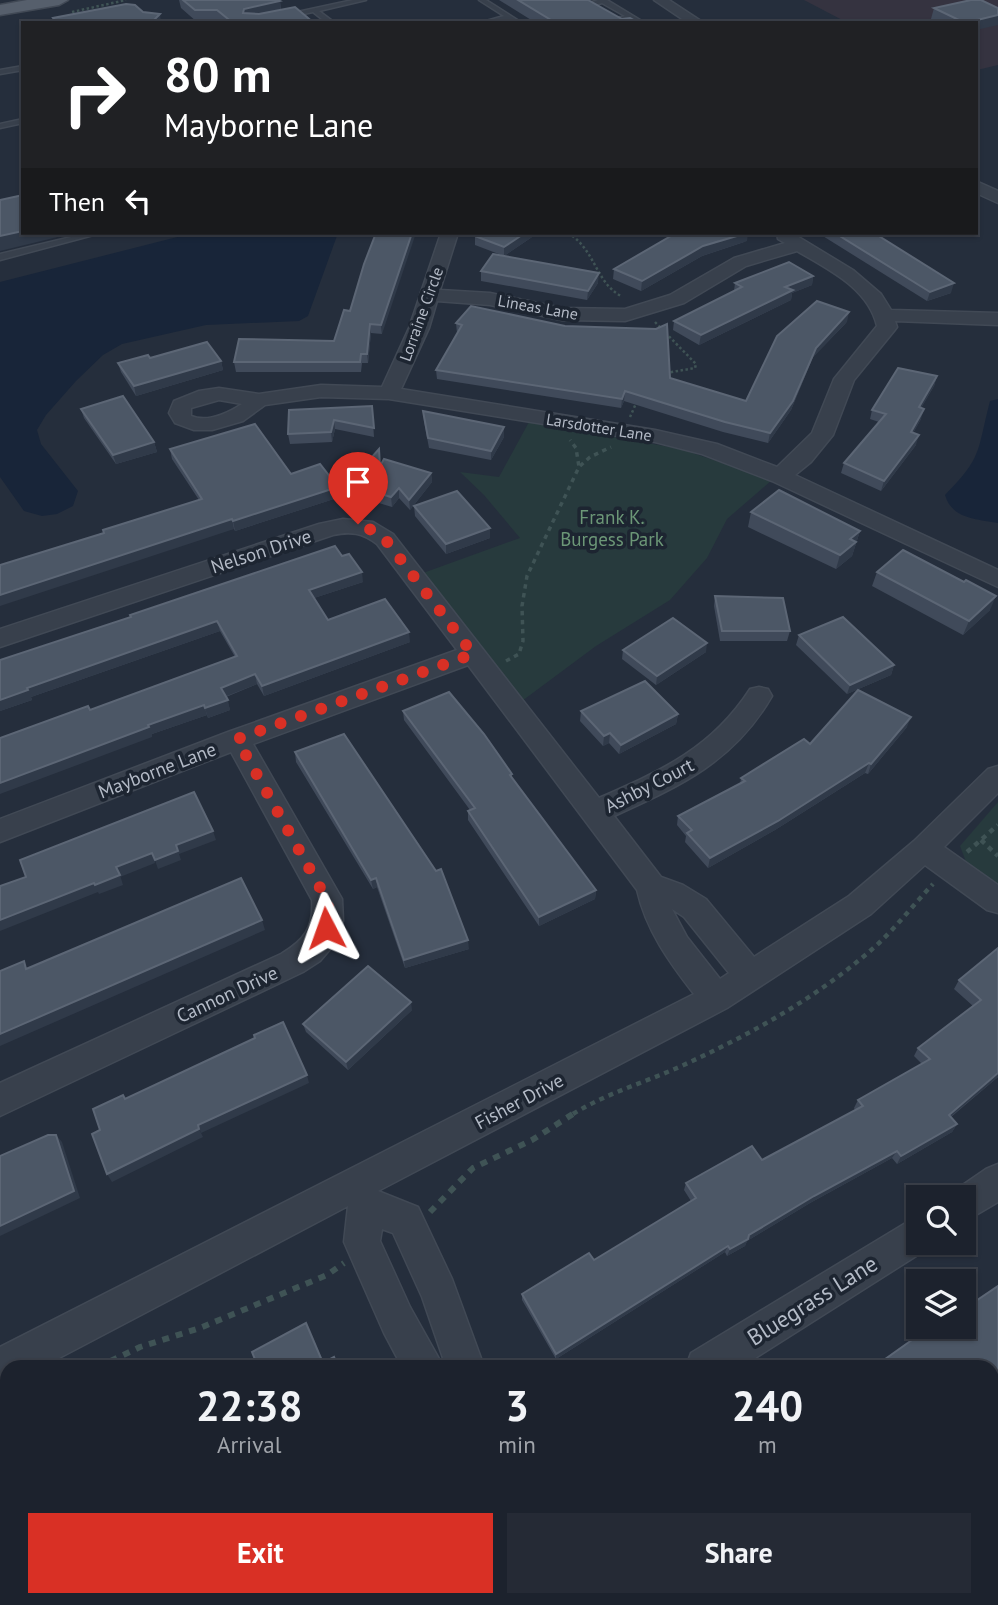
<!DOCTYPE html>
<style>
:root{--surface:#1c222d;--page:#252a35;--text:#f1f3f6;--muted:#a0a4aa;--line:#3a3f49;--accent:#d93025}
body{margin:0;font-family:"PT Sans",sans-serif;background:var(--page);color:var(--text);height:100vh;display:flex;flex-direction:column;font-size:26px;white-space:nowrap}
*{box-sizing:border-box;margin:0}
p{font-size:23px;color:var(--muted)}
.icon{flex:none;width:38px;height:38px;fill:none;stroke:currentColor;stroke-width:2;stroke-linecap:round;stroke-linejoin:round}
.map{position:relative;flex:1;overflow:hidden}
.drawer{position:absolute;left:0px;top:1360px;width:999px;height:247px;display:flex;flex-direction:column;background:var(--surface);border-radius:21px 21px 0 0;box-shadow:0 2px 5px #0004,0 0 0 2px var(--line)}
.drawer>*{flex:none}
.banner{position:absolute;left:21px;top:21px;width:957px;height:214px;border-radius:0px;box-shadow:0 2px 5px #0004,0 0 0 2px var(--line);background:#202124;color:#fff;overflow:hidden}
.fabs{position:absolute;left:906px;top:1185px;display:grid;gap:14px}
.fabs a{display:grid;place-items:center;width:70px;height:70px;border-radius:0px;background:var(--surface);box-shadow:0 2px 5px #0004,0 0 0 2px var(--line);font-size:35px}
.pin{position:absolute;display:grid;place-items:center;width:60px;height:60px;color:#fff;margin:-72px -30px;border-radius:50% 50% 50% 0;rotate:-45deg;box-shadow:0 0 7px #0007}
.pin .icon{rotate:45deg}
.me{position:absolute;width:77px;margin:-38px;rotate:356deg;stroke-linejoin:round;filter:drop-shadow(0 0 5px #0008)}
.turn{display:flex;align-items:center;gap:24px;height:147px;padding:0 28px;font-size:32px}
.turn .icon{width:91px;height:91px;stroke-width:2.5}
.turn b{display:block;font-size:49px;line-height:60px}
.then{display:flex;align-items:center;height:66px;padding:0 28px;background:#0003;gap:14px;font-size:26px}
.eta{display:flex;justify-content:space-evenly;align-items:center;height:119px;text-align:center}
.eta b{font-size:42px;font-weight:800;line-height:49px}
.action{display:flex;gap:14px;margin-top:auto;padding:14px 28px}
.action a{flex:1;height:80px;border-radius:0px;background:var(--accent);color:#fff;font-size:28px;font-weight:800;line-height:80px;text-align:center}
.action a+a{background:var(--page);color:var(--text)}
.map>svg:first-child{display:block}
.medical{fill:#353340}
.green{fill:#273a3d}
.water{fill:#182539}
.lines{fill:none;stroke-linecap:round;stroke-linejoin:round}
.lane-casing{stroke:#414955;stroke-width:3}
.street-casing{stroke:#414955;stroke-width:3}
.primary-casing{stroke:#414955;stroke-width:3}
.path-far3{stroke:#3f5355;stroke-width:2.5;stroke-dasharray:2.5 2.5;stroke-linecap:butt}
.path-far2{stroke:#3f5355;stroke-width:3.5;stroke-dasharray:4.5 4.5;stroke-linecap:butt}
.path-far1{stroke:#3f5355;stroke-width:4.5;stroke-dasharray:5 5;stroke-linecap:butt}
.path{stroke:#3f5355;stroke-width:6;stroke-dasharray:7 7;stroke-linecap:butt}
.lane{fill:#38404c;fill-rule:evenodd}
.street{fill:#38404c;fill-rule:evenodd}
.primary{fill:#565f6c;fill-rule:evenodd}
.wall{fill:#404a5a}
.shaded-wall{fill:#303a49}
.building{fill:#4c5766;stroke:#5c6675;stroke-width:2}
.route{stroke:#d93025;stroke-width:12;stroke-dasharray:0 21.6}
.labels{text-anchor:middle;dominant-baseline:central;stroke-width:7;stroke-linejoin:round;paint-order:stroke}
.far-street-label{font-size:16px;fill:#b4bbc7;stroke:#1d2531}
.park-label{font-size:19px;fill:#6c9777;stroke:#1d2531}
.street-label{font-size:19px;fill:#b4bbc7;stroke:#1d2531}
.near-street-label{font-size:23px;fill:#b4bbc7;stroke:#1d2531}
</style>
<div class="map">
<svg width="998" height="1605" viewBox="0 0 998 1605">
<rect width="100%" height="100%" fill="#252e3c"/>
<path class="medical" d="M804,0H998V65L977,70L976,23H848Z"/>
<g class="green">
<path d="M529,422L681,449L772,480L727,519L707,558L670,600L596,646L522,701L423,573L520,538L484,495L460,472L499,477Z"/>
<path d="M998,802V889L968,867L960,846Z"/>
</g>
<g class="water">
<path d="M193,233H338L308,316L299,321L206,325L122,344L103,355L76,381L46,415L37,430L41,444L78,491L73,506L57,514L42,516L24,511L0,477V282Z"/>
<path d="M998,399V523C976,519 952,519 945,495C983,457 977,451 990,401Z"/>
</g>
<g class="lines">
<g class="lane-casing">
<g id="lane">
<path d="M353,0H366L319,11L335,23H327L313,12L260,23H246Z"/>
<path d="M479,0H486L522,23H514L508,19L479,23L504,16Z"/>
<path d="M598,0H607L645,23H637L631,19L611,22L583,5ZM602,3L625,16L614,19L592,6Z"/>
<path d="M23,66V70L0,74V70Z"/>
<path d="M23,119V123L0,128V124Z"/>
<path d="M88,233H101L0,260V254Z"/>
</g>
</g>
<g class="street-casing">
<g id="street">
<path d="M654,0H669L704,23H688Z"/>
<path d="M976,181L998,191V203L976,193Z"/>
<path d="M441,233H458L440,290L490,293L562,308L625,309L670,295L734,258L785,243L778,239L777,233H792L853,270L881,294L891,310L998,313V325L895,321L897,327L894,331L854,380L833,435L811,462L795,475L998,570V587L772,481L702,454L655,442L389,399L321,397L265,405L243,421L212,430H194L175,423L169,413L174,401L199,391L219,388L259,394L321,385L382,387L409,328ZM797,251C829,270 868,288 877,326L834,379L812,433L777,467L717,444L655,430L401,389L429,328L437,301L490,305L562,320L625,321L684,303L746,266ZM219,400L242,404C228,413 208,423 191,416V408Z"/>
<path d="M343,519L373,522L393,534L599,798C661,771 712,748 750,689L759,687L768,689L772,696C734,762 680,786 614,816L661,877L683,885L706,899L754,957L849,896L914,841L988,769L998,766V793L944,847L998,885V913L987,910L925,865L871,914L727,1008L378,1191L418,1207L452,1279L482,1361L481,1367H402L384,1333L344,1242L348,1206L42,1367H7V1384L0,1387V1347L694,994C669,962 646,930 637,890L468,665L253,744L342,899L343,921L332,947L320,961L303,972L0,1116V1083L281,954C304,940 314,928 312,900L231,752L0,842V819L228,732L457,650L377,544C362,533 351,531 333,535L0,647V629L319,524ZM672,909L684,917L729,973L720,979L687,937ZM382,1229L393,1233L422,1297L444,1361L443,1366L410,1307L380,1241Z"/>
<path d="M998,1164V1202L964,1222V1197H950L951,1193L986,1169Z"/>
<path d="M919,1215V1242H933L932,1246L741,1367H686L691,1353Z"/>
<path d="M535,1600H579L582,1605H538Z"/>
</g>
</g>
<g class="primary-casing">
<path id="primary" d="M27,0H68L59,5L0,15V5Z"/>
</g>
<g class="path-far3">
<path d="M72,12L126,0"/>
<path d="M568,233C596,250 595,282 621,296"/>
<path d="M655,322L696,364L695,368L666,373"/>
<path d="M630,417L638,399"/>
</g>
<g class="path-far2">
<path d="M580,466L590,457L611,447"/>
<path d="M506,661L519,654L523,641L522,606L527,576L579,467L576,448L570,440"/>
</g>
<g class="path-far1">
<path d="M981,840L998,856"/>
<path d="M967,852L998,825"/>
<path d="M573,1114C610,1091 651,1081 690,1062C757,1031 824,993 879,943C898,925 915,903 933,884"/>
</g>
<g class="path">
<path d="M430,1212L473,1168L532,1140L576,1112"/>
<path d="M98,1367L140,1347L200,1328L327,1275L344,1263"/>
<path d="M0,1449L7,1443"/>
</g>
<use href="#lane" class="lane"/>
<use href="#street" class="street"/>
<use href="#primary" class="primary"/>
</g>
<g class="wall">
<path d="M179,0H278L280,1L281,10L314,23L197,22L181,8Z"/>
<path d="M499,0H588L622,19L639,23H536Z"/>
<path d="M934,8L976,23H938L931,19Z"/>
<path d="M376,233L382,334L371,333L368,363H362L361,372H236L234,362L334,341L350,311Z"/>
<path d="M538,233L504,256L475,245V236Z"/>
<path d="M818,233H874L951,293L927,301Z"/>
<path d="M747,241L702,256L641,291L613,279L614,269Z"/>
<path d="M481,271L598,283L587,300L481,281Z"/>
<path d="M813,276L812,285L792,293L791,300L699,345L673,330L674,321L734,291L735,283Z"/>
<path d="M847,322L813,357L791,410L768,443L723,432L624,401L621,408L437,379L436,370L457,333L456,323L746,401Z"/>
<path d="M221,361L223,370L136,396L121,372L118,363Z"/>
<path d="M937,376L934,386L921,408V419L913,433L916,445L881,491L841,473L844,463L879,422L870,419L872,410Z"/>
<path d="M372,406L374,437L335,429L332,442L290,444L288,434Z"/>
<path d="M81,409L154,442L157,452L116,464L84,418Z"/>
<path d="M423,411L504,437L491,460L429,448L424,421Z"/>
<path d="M170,449L291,474L340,497L235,531L234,529L55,549L199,500L172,459Z"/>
<path d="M380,466L431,473L432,482L410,510L399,498L392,507L349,494L348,484Z"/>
<path d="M414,506L490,528V538L446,554L415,516Z"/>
<path d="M751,512L860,531L852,556L836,569L748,527Z"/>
<path d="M342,556L363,582L314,598L328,620L410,642L264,696L257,684L226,697L230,710L208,718L207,715L152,734V737L90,710L235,657L220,631L31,697L32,700L0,711V660Z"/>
<path d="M877,572L964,582L990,610L963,635L872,586Z"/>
<path d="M715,596L790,631L787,641H720L714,606Z"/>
<path d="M799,635L894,665L891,675L847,694L796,645Z"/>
<path d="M623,650L706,652L656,685L622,659Z"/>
<path d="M403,711L512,774V778L596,890L595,899L539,926L468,820V811L470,810L404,720Z"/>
<path d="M581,711L678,714L676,724L619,754L609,743L603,746L580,721Z"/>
<path d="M907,727L868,774L865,773L775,830L708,868L685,842L686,836L677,825L678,816L740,784L741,778L810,744Z"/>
<path d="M295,752L469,949L405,968L377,887L373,889L296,762Z"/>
<path d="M998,948V1077L951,1117L957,1124L952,1132L897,1164L892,1158L810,1203L747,1241L745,1246L727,1256L725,1252L556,1359L522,1300V1294L594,1260L691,1201L684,1190L686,1183L762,1160L855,1110L854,1108L858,1100L922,1064L914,1056L918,1048L973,1006L954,989L959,980Z"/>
<path d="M412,1010L348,1070L306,1032L303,1024Z"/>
<path d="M998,1286V1399L993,1392L928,1334Z"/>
<path d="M662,1600H698L691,1605H665Z"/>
</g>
<g class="shaded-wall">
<path d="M280,1L281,13L245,23L243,13L244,9Z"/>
<path d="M160,14L161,23H151Z"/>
<path d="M998,15V25L976,30V23H965Z"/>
<path d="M23,231V233H74L0,251V236Z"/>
<path d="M412,233H416L382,334L381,325Z"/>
<path d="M525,233H538L504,256V247Z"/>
<path d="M748,233L747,241L702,256L641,291L642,281L703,246Z"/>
<path d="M599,273L598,283L587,300L588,291Z"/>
<path d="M813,276L812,285L792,293L791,300L699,345L701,335L785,287Z"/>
<path d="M954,283L951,293L927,301L930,292Z"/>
<path d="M849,312L847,322L813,357L791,410L768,443L770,433L816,348Z"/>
<path d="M370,324L371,333L368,363L367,354Z"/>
<path d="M221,361L223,370L136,396L134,386Z"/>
<path d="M937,376L934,386L916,417L919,407Z"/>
<path d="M625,391L624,401L621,408L622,399Z"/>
<path d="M924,409L921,419L908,442L911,432Z"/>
<path d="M334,420L335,429L332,442L331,432Z"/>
<path d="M504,427V437L491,460V451Z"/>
<path d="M919,435L916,445L881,491L884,481Z"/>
<path d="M154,442L157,452L116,464L113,455Z"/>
<path d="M431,473L432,482L410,510L409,500Z"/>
<path d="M338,487L340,497L235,531L233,521Z"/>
<path d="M399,488V498L392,507L391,497Z"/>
<path d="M232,519L234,529L0,606V595Z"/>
<path d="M490,528V538L446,554V544Z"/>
<path d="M860,531L852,556L836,569L840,555L850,539Z"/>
<path d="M362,572L363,582L311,599L309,590Z"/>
<path d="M996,596L990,610L963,635L969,621Z"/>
<path d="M217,621L220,631L31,697L32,700L0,711V700L27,688Z"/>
<path d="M409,632L410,642L264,696L262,686Z"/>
<path d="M707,643L706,652L656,685L657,676Z"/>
<path d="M894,665L891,675L847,694L850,685Z"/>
<path d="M255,674L257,684L224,697L221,688Z"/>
<path d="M228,700L230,710L208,718L205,708Z"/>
<path d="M204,705L207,715L152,734V737L0,794V783L148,725Z"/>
<path d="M678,714L676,724L619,754L621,745Z"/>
<path d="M911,717L907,727L868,774L871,764Z"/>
<path d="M610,733L609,743L603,746L604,736Z"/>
<path d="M869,763L865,773L775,830L708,868L710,858Z"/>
<path d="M213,831L216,840L179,854L181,860L158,869L155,860L176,845Z"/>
<path d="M152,853L155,863L120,877L116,867Z"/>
<path d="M120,875L123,885L99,894L98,892L0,931V920L94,883Z"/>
<path d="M376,878L377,887L373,889L371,880Z"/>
<path d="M596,890L595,899L539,926V917Z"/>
<path d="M262,920L265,930L0,1046V1034Z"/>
<path d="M468,940L469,949L405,968L404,960Z"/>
<path d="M411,1002L412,1010L348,1070L346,1062Z"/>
<path d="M998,1073V1077L944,1122L949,1115Z"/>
<path d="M307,1075L309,1083L201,1133L198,1125Z"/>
<path d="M957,1124L952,1132L897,1164L901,1156Z"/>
<path d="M199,1129L203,1137L112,1182L107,1174Z"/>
<path d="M56,1135L62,1142L80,1198L0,1236V1226Z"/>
<path d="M897,1151L892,1158L810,1203L747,1241L745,1246L727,1256L730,1249L749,1235L814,1196Z"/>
<path d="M728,1246L725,1252L556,1359V1354Z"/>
<path d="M153,1600H157L159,1605H155Z"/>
</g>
<g class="building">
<path d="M183,0H278L280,1L244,9L243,13L259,14L295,7L314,23H233L217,10H195Z"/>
<path d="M518,0H588L622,19L630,18L639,23H556Z"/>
<path d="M971,0H981L998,8V15L965,23L934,8Z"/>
<path d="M126,4L135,5L143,12L160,14L151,23H57L53,18Z"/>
<path d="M23,195V231L0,236V200Z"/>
<path d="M376,233H412L381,325L370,324L367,354H361L360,362H234L239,339L334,341L344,310L350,311L364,264Z"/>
<path d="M481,233H525L504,247L475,236Z"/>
<path d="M682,233H747L703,246L642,281L614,269L671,236Z"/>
<path d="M835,233H874L954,283L930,292Z"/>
<path d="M493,254L599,273L588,291L481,271Z"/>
<path d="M789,262L813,276L785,287L793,290L701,335L674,321L742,287L735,283Z"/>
<path d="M817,301L849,312L816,348L793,401L770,433L725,422L625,391L622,399L436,370L462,325L456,323L471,306L565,326L656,329L667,324L670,378L746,401L777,336Z"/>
<path d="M207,342L221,361L134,386L118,363L148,355L150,358Z"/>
<path d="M898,368L937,376L919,407L924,409L911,432L919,435L884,481L844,463L886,414L872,410Z"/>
<path d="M123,396L154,442L113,455L81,409Z"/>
<path d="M372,406L374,428L334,420L331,432L288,434L289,410Z"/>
<path d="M423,411L504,427L491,451L428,438Z"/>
<path d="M255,424L291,474L320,464L338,487L233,521L232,519L0,595V565L104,533L103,530L202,499L170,449Z"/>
<path d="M379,449L380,466L384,459L431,473L409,500L399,488L391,497L348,484Z"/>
<path d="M779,490L860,531L850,539L856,542L840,555L751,512Z"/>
<path d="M457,491L490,528L446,544L414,506Z"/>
<path d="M335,546L342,556L349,554L362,572L309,590L328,620L385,599L409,632L262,686L255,674L221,688L228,700L205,708L204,705L148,725L149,727L0,783V738L88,706L90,710L237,656L217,621L27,688L28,690L0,700V660L131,617L130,615Z"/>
<path d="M903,550L964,582L966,580L996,596L969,621L877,572Z"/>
<path d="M715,596L783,598L790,631H722Z"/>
<path d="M843,617L894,665L850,685L799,635Z"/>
<path d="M673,618L707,643L657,676L623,650Z"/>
<path d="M645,681L678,714L621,745L610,733L604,736L581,711Z"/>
<path d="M858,690L911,717L871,764L869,763L778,821L710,858L687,833L692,830L678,816L745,781L741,778L804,739L810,744Z"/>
<path d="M449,692L484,734L512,774L510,775L596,890L539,917L468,811L475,808L403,711Z"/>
<path d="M344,734L436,871L441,869L468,940L404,960L376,878L371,880L295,752Z"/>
<path d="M194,792L213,831L176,845L178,851L155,860L152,853L116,867L120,875L95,885L94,883L0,920V886L26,877L20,860Z"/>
<path d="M241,878L262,920L0,1034V971L24,961L26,969Z"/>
<path d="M998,948V1073L949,1115L957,1124L901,1156L897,1151L814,1196L749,1235L748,1239L730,1249L728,1246L556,1354L522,1294L589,1253L594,1260L696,1198L686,1183L752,1146L762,1160L863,1106L858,1100L930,1059L918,1048L981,1000L959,980Z"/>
<path d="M368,966L411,1002L346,1062L303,1024Z"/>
<path d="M283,1022L307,1075L198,1125L199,1129L107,1174L92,1134L100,1130L93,1109L123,1095L125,1099L255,1038L254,1035Z"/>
<path d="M48,1135H56L74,1191L0,1226V1155V1156Z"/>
<path d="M998,1286V1388L992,1392V1367H874L926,1330L928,1334L939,1326H964V1309Z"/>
<path d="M306,1323L323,1363L334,1357L338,1367H258L252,1352Z"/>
<path d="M57,1600H153L155,1605H59Z"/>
<path d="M348,1600H453L455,1605H351Z"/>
<path d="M666,1600H698L690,1605H669Z"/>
<path d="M765,1601L768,1605H759Z"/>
</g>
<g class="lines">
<path class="route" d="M326,928L329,913L327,900L237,739L473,654L385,539L376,532L358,524"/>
</g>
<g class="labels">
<g class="far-street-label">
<text transform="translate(538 307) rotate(10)">Lineas Lane</text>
<text transform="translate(421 314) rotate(-70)">Lorraine Circle</text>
<text transform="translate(599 427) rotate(9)">Larsdotter Lane</text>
</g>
<g class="park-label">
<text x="612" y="517">Frank K.<tspan x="612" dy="22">Burgess Park</tspan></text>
</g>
<g class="street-label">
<text transform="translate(261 551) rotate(-18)">Nelson Drive</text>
<text transform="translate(157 770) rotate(-21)">Mayborne Lane</text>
<text transform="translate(649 785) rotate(-27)">Ashby Court</text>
<text transform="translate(227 994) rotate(-25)">Cannon Drive</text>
<text transform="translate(519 1101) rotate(-28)">Fisher Drive</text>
</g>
<g class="near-street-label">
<text transform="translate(812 1300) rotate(-32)">Bluegrass Lane</text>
</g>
</g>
</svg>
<div class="fabs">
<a><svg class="icon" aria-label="search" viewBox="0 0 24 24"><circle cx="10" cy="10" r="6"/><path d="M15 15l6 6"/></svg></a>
<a><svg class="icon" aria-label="layers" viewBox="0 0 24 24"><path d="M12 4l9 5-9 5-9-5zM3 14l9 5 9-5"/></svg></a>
</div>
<div class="pin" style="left:358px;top:524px;background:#d93025"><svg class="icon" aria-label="arrive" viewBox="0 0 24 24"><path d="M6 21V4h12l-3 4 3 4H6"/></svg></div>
<svg class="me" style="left:326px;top:928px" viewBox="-20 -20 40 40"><path d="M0-17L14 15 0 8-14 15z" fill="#d93025" stroke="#fff" stroke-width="4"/></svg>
<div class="banner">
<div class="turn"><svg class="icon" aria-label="right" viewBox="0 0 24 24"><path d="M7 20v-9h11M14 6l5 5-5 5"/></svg><div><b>80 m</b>Mayborne Lane</div></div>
<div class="then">Then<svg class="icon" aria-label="left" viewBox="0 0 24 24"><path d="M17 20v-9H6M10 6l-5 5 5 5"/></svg></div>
</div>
<section class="drawer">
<div class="eta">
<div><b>22:38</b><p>Arrival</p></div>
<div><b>3</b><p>min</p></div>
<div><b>240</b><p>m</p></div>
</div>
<div class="action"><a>Exit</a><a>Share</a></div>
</section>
</div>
